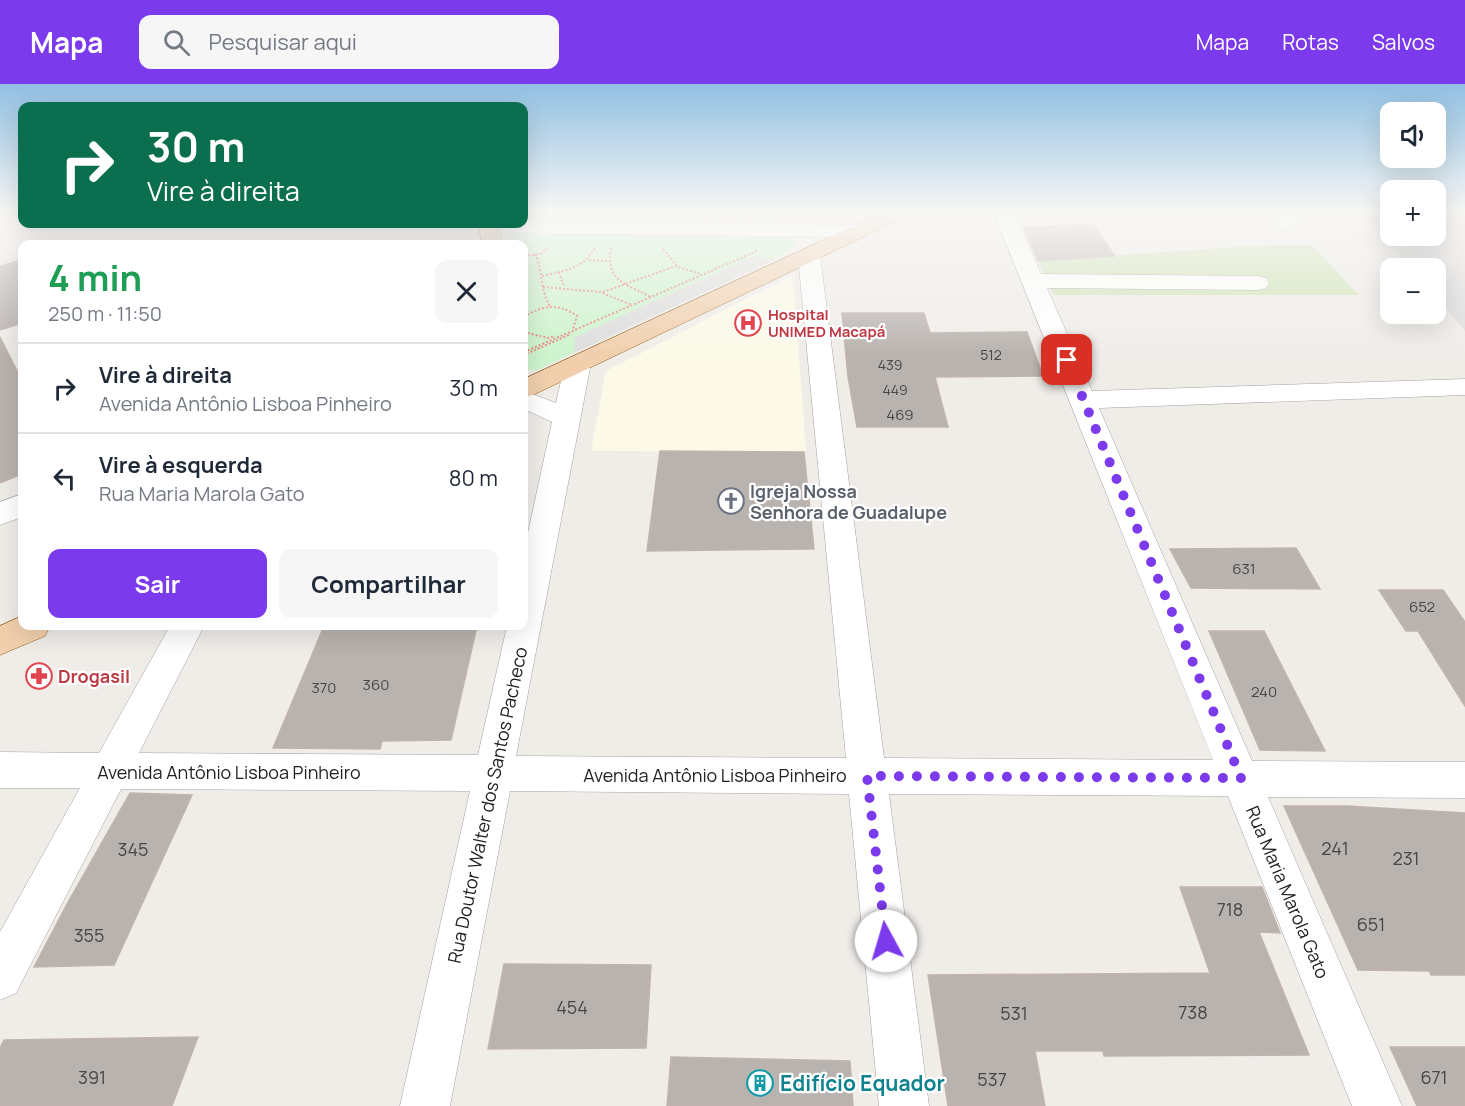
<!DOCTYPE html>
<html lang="pt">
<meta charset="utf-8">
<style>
:root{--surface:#fff;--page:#f6f6f7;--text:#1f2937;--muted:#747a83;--line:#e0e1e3;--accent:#7c3aed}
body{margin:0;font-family:Manrope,sans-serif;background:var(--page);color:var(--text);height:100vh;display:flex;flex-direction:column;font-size:22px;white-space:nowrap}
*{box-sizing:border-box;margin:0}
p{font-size:20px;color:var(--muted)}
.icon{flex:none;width:33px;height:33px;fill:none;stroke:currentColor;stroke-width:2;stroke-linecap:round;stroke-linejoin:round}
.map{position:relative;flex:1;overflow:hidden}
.drawer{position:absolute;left:18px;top:156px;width:510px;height:390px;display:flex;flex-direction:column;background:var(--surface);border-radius:12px;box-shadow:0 6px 24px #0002}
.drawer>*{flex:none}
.top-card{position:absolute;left:18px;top:18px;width:510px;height:126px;border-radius:12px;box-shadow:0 6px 24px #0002;background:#0b6e4f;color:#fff;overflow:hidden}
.tools{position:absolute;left:1380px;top:18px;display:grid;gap:12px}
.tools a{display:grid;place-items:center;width:66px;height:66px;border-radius:12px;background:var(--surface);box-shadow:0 6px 24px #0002;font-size:30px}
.pin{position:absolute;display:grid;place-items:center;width:51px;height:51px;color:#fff;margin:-26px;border-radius:12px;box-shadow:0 3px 9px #0006}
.me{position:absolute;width:66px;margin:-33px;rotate:354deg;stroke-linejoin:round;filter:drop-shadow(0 0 4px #0008)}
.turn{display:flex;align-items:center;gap:21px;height:126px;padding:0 30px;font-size:27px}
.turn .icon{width:78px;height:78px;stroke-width:2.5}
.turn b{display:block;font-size:42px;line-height:51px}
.round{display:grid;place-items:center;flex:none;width:63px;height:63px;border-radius:12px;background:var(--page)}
.head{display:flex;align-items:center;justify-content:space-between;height:102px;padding:0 30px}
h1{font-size:36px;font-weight:700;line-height:45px;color:#1e9e55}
.action{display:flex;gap:12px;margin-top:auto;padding:12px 30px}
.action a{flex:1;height:69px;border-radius:12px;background:var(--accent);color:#fff;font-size:24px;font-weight:700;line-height:69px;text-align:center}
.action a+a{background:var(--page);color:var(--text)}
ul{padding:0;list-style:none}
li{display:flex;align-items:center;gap:18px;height:90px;padding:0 30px;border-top:2px solid var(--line)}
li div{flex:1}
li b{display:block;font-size:22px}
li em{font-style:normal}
header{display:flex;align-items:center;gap:36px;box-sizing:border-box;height:84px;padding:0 30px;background:var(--accent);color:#fff}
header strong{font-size:28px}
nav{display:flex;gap:33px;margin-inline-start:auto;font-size:21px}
.search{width:420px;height:54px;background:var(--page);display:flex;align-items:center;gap:15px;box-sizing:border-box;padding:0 21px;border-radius:12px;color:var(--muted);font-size:22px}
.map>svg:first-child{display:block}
.residential{fill:#dfdede}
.education{fill:#fcfae7}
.grass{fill:#cfe3b6}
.park{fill:#cdf4cd}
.parking{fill:#ddd}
.building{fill:#b9b3af;stroke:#c0b4ad;stroke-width:1.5}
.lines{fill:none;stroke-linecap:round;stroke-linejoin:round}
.minor-casing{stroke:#a2a2a2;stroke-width:1}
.major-casing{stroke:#8b5c13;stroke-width:1}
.path{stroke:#e98581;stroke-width:2;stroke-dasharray:2 2;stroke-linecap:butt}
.minor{fill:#fff;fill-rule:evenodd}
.major{fill:#f1cfad;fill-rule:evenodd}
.route{stroke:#7c3aed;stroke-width:10;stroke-dasharray:0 18}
.labels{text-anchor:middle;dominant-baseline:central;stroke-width:4.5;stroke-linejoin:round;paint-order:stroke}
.far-number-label{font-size:14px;fill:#474644}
.far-health-label{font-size:15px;font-weight:bold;fill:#be3a42;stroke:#fff;text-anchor:start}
.number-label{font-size:15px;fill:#474644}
.worship-label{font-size:18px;font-weight:bold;fill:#5b616d;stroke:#fff;text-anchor:start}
.health-label{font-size:18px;font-weight:bold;fill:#be3a42;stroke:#fff;text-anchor:start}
.street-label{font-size:18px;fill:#212121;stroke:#fff}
.near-number-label{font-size:18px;fill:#474644}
.near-culture-label{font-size:21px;font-weight:bold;fill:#0d838f;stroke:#fff;text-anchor:start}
</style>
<header>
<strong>Mapa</strong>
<div class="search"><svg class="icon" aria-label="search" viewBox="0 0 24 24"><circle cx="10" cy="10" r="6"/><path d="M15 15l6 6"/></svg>Pesquisar aqui</div>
<nav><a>Mapa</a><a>Rotas</a><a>Salvos</a></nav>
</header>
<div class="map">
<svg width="1465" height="1022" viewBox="0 0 1465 1022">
<rect width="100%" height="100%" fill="#f0ede9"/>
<path class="residential" d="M1365,129H1390V152H1436V129H1465V247L1436,212V184H1412Z"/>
<path class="education" d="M793,191L806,368L591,367L606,287Z"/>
<path class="grass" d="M1312,161L1359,211H1054L1038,177L1249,162Z"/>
<path class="park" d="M514,149L788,154L794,155L797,163L537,286H524V160H506V150Z"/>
<path class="parking" d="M754,172L776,175L574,269L575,253Z"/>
<g class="building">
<path d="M1093,140L1115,172L1038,177L1023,143Z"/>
<path d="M22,176V239L0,246V182Z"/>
<path d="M842,229H924L930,249L1027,248L1043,292L935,293L948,343H857L848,293Z"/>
<path d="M0,253L22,297V390L0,399Z"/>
<path d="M660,367L804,368L814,465L647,467Z"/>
<path d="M1296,464L1320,505L1191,504L1170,465Z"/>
<path d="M1379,506H1443L1465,538V622L1418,547H1406Z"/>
<path d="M324,542H477L451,656L382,657L380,665L273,664Z"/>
<path d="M1209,547H1264L1325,667L1260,666Z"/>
<path d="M130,709L192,711L114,881L34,883L67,820Z"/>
<path d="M1284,722H1347L1465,729V891H1431L1429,887L1358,886Z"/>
<path d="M1180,803H1262L1280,849L1259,848L1309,971L1104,972L1103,967H1035L1045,1022H948L928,891L1210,889Z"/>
<path d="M504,880L651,881L646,964L488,965Z"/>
<path d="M198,953L172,1022H0V964L4,956Z"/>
<path d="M1390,963H1465V1022H1417Z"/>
<path d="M671,973L850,977L853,1022H667Z"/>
</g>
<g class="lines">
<g class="minor-casing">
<g id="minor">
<path d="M994,129H1014L1041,190L1258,192L1266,194L1269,199L1266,204L1258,206L1047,204L1092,307L1465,295V311L1099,324L1252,677L1465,678V714L1268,713L1402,1022H1352L1228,712L889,710L929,1022H879L849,710L510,707L450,1022H400L470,707L121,705L16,909L0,916V848L80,704H0V668L99,669L170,542H204L139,669L478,671L507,542H524V467L552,338L524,325V307L556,319L565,279L569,274L578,271L587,274L591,279L516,672L846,674L798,172L801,167L809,165L817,167L820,172L884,674L1213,676Z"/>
<path d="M1279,129H1299L1300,133C1294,143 1289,146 1278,143L1275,139L1280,132Z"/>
<path d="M524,137L862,141L869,143L873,147L869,151L862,153L489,149L482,147L479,143L481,140H524Z"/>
<path d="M22,410V433L0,441V418Z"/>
</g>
</g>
<g class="major-casing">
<g id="major">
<path d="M882,129H908L905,133L533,311L524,313V295Z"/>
<path d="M479,140H499L502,160H482Z"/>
<path d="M22,532V542H50L45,552L0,571V542Z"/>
</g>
</g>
<g class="path">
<path d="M611,164C605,197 626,200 651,213"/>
<path d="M663,165L678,183L701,190"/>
<path d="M535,170C543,187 540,206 550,222"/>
<path d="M524,172L540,170L548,164"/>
<path d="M589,176L608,177"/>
<path d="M559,188L564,203"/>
<path d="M542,192C564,187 584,185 595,163"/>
<path d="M543,203L600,208L632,221"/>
<path d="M603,208L676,182"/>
<path d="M524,233C542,221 559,219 577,232L573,245"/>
<path d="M524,248L548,254L555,252"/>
<path d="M524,251L526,270L571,250"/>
<path d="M524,268L757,167"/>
</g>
<use href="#minor" class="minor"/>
<use href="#major" class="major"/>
</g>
<linearGradient id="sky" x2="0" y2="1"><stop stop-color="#91c0e2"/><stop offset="0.47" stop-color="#f8f7f5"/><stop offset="1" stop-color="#f8f7f5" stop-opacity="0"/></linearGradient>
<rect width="1465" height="272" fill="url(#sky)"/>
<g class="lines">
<path class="route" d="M886,857L867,692L1241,694L1067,276"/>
</g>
<defs>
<g id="hospital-ring" transform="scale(1.35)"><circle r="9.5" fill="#fff" stroke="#e0444e" stroke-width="1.5"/><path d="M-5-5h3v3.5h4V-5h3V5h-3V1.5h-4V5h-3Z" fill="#e0444e"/></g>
<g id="church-ring" transform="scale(1.35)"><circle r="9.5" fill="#fff" stroke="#6b7280" stroke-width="1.5"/><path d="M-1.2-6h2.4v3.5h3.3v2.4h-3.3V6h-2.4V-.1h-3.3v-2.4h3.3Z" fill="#6b7280"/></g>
<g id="pharmacy-ring" transform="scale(1.35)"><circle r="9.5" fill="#fff" stroke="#e0444e" stroke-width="1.5"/><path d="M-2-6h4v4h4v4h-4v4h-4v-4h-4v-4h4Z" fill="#e0444e"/></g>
<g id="building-ring" transform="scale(1.35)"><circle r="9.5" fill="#fff" stroke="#0f9aa8" stroke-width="1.5"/><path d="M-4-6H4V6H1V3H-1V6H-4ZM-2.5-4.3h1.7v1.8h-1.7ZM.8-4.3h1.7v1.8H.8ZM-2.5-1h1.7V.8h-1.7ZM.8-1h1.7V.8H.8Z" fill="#0f9aa8"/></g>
</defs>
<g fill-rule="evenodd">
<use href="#hospital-ring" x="748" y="239"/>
<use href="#church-ring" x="731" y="417"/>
<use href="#pharmacy-ring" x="39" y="592"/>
<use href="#building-ring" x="760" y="999"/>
</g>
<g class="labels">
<g class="far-number-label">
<text x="991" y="270">512</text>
<text x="890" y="280">439</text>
<text x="895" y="305">449</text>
</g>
<g class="far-health-label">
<text x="768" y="230">Hospital<tspan x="768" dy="17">UNIMED Macapá</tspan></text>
</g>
<g class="number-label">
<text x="900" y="330">469</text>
<text x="1244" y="484">631</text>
<text x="1422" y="522">652</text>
<text x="376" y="600">360</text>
<text x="324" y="603">370</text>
<text x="1264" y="607">240</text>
</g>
<g class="worship-label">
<text x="750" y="407">Igreja Nossa<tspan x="750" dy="21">Senhora de Guadalupe</tspan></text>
</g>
<g class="health-label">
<text x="58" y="592">Drogasil</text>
</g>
<g class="street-label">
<text x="229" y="688">Avenida Antônio Lisboa Pinheiro</text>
<text x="715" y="691">Avenida Antônio Lisboa Pinheiro</text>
<text transform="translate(487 721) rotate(-78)">Rua Doutor Walter dos Santos Pacheco</text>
<text transform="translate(1288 808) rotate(67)">Rua Maria Marola Gato</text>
</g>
<g class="near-number-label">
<text x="1335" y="764">241</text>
<text x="133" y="765">345</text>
<text x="1406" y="774">231</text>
<text x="1230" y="825">718</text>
<text x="1371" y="840">651</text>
<text x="89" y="851">355</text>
<text x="572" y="923">454</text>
<text x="1193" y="928">738</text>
<text x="1014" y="929">531</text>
<text x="92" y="993">391</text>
<text x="1434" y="993">671</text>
<text x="992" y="995">537</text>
</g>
<g class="near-culture-label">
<text x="780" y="999">Edifício Equador</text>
</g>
</g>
</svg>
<div class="tools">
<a><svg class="icon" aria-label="sound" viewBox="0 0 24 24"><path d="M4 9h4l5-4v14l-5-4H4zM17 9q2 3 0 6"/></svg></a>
<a>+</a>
<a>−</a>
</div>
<div class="pin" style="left:1067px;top:276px;background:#d93025"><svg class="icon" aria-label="arrive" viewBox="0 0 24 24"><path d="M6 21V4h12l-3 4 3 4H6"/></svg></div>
<svg class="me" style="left:886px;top:857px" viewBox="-20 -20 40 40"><circle r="19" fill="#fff"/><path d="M0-13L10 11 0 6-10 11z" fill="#7c3aed"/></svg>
<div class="top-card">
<div class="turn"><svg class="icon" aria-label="right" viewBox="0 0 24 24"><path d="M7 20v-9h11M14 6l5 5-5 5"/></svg><div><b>30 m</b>Vire à direita</div></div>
</div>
<section class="drawer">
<div class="head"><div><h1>4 min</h1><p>250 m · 11:50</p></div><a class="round"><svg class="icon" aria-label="close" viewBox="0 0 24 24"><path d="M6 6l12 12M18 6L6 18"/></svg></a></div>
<ul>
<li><svg class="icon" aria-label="right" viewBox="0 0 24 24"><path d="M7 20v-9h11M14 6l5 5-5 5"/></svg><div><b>Vire à direita</b><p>Avenida Antônio Lisboa Pinheiro</p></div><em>30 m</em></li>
<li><svg class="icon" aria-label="left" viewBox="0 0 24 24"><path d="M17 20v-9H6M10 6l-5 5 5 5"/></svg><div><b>Vire à esquerda</b><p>Rua Maria Marola Gato</p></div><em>80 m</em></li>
</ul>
<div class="action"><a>Sair</a><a>Compartilhar</a></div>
</section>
</div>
